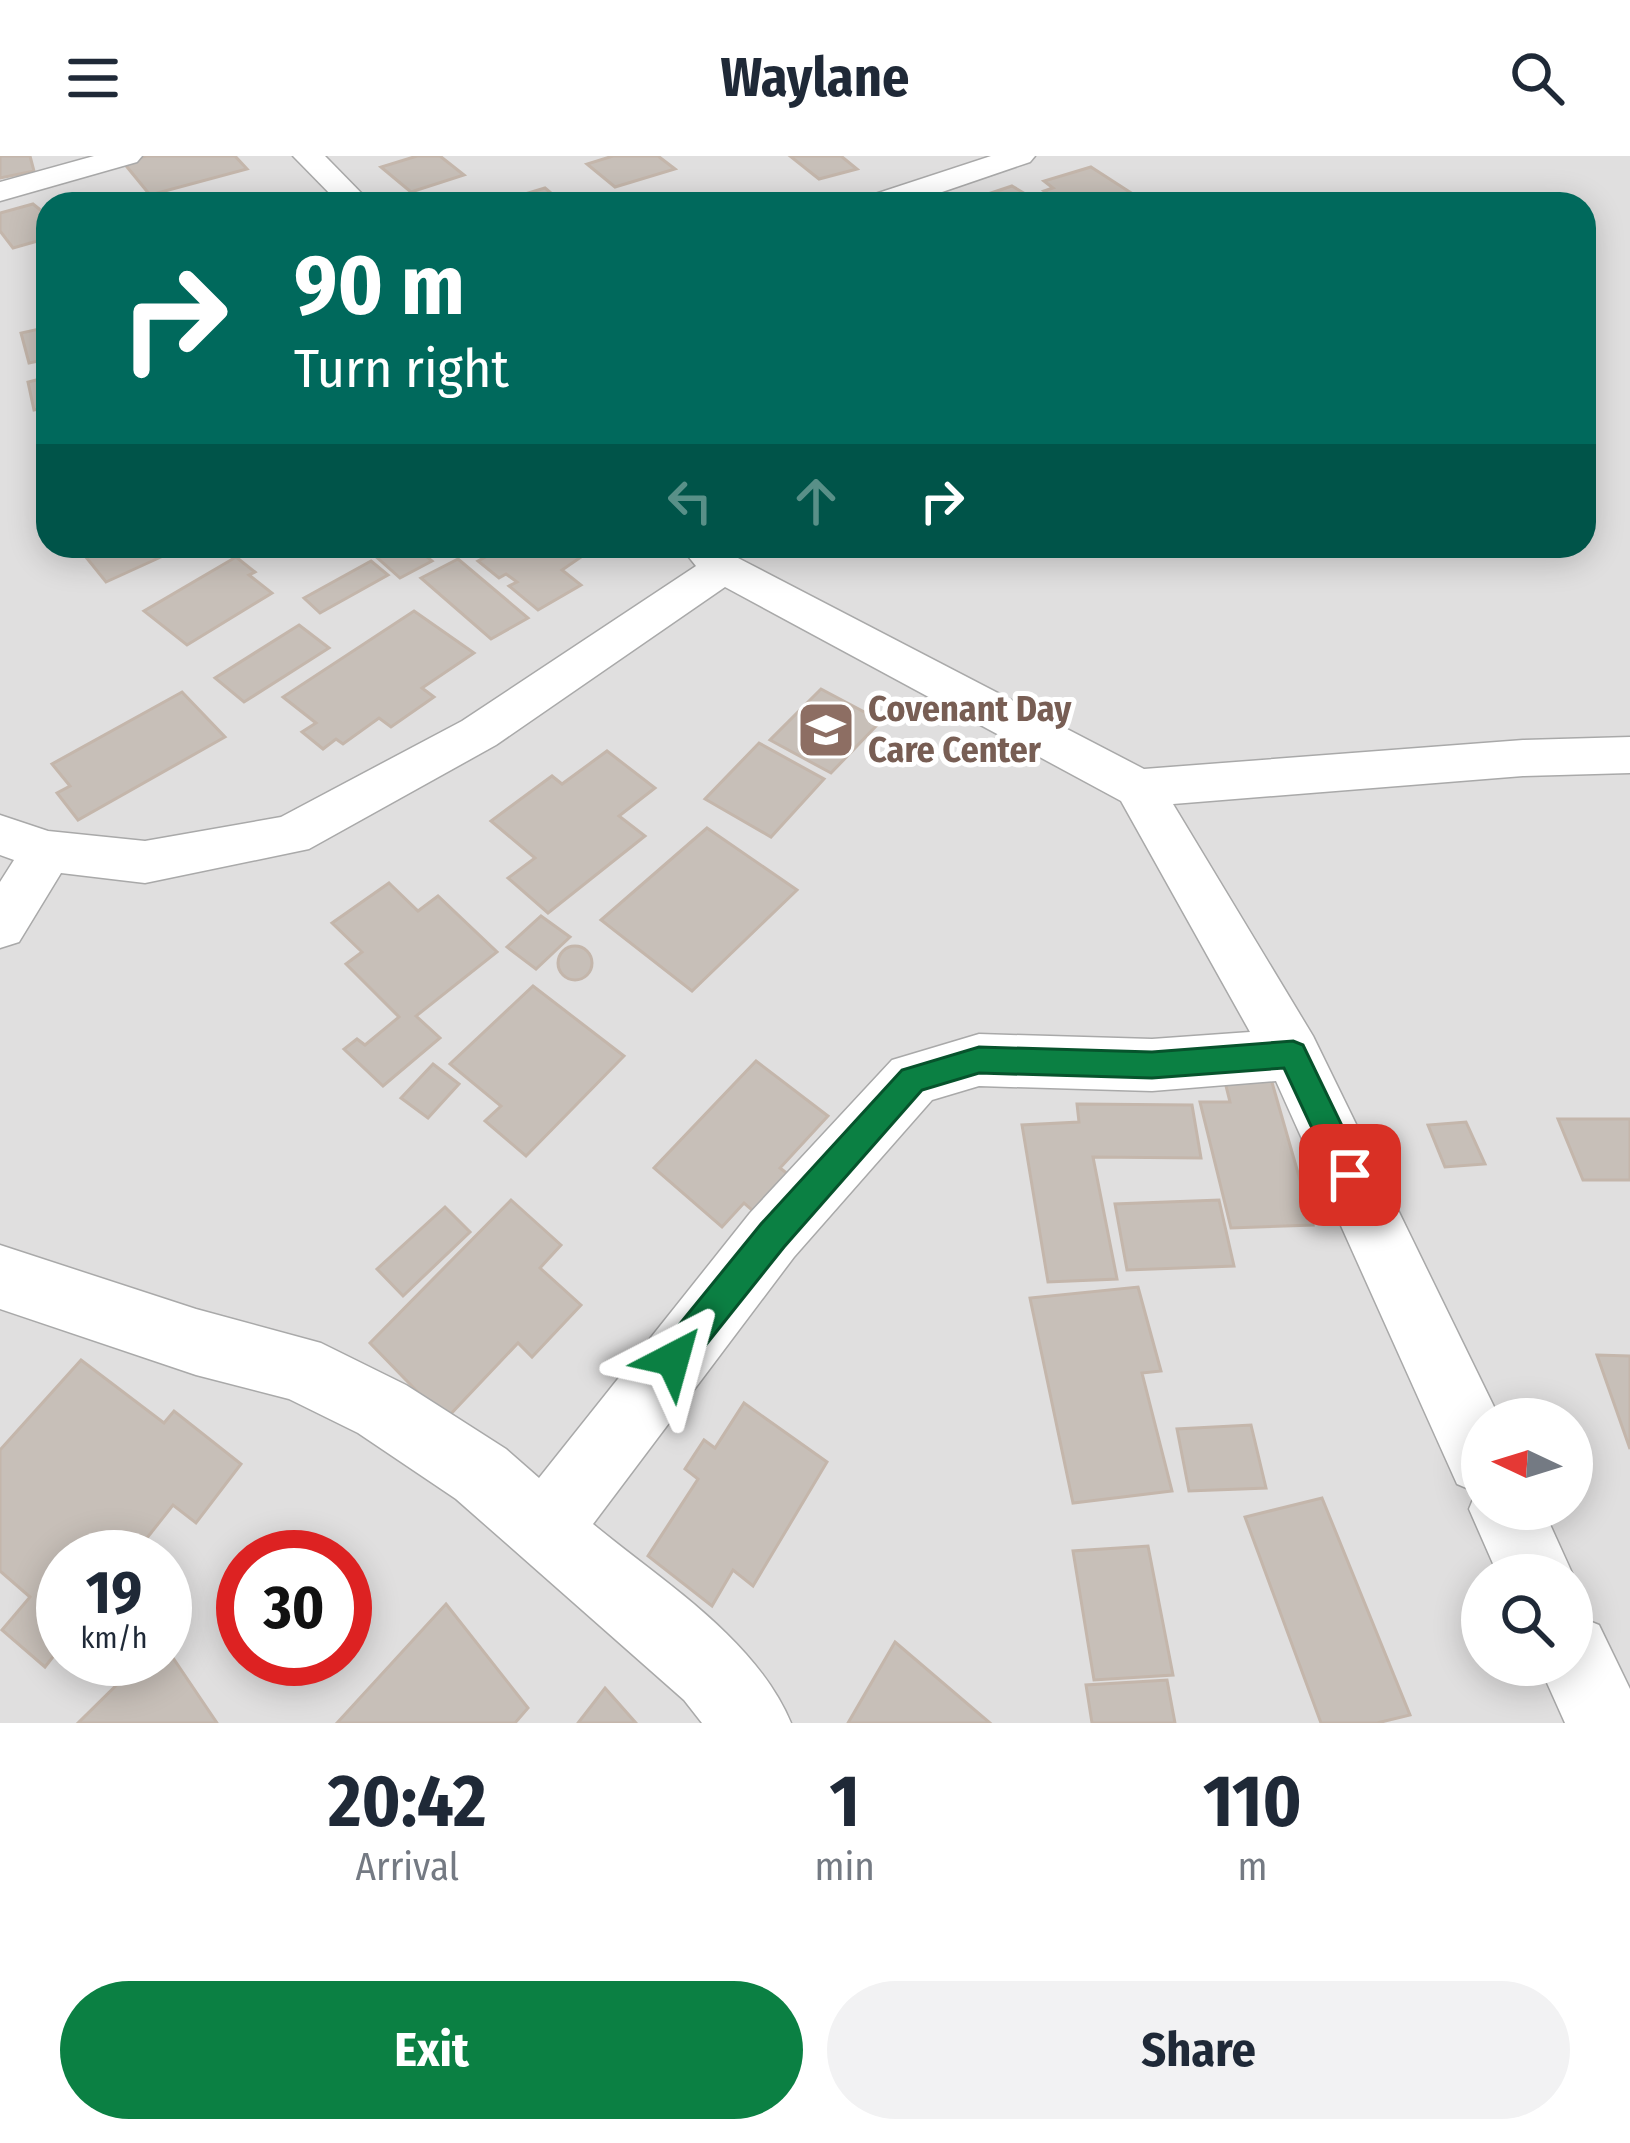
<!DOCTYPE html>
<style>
:root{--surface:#fff;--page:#f2f2f3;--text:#1f2937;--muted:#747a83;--accent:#0b8043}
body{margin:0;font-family:"Fira Sans Condensed",sans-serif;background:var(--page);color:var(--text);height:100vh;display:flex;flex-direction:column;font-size:45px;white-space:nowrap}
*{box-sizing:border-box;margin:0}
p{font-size:39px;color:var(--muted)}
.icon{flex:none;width:66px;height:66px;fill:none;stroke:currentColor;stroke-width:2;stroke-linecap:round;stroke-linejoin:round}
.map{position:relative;height:1567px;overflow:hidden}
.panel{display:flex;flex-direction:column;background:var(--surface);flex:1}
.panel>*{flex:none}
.banner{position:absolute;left:36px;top:36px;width:1560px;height:366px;border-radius:36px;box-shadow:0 6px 30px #0003;background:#00695c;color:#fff;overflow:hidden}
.needle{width:78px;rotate:274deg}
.buttons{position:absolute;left:1461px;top:1242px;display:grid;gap:24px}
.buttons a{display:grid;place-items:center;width:132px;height:132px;border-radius:50%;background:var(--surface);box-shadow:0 6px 30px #0003;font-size:60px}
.speed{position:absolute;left:36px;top:1374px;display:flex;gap:24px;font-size:60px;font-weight:700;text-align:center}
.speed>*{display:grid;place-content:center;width:156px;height:156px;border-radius:50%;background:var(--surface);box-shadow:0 6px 30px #0003;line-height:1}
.speed small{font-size:30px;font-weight:400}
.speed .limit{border:18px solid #d22;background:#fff;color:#111}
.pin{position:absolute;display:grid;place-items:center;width:102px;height:102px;color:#fff;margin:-51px;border-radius:24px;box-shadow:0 6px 18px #0006}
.me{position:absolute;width:132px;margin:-66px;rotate:39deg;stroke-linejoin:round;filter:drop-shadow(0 0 9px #0008)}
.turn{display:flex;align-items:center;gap:42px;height:252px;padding:0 60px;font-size:54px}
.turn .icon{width:156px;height:156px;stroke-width:2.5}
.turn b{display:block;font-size:84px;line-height:102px}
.lanes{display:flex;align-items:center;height:114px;padding:0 60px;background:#0003;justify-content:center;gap:60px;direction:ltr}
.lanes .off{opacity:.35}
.eta{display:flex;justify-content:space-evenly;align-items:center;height:204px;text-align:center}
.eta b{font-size:72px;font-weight:700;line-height:84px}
.cta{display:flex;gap:24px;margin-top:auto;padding:24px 60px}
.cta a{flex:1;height:138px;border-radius:72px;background:var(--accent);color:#fff;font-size:48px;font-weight:700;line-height:138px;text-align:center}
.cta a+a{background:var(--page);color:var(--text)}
header{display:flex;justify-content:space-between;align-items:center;height:156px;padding:0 60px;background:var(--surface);font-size:54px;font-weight:700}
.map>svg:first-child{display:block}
.residential{fill:#e0dfdf;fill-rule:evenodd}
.building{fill:#c7bfb8;stroke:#c4b6ab;stroke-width:3}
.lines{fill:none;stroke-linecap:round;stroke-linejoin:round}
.minor-casing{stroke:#a9a9a9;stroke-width:3}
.minor{fill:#fff;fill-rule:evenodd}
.route{fill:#0b8043;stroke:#07532c;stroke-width:3}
.labels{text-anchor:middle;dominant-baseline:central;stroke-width:10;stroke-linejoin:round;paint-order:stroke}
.education-label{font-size:36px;font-weight:bold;fill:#785e54;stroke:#fff;text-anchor:start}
</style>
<header><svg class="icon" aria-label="menu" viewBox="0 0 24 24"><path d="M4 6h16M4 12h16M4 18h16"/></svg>Waylane<svg class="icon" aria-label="search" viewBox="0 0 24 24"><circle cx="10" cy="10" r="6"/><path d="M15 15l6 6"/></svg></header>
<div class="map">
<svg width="1630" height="1567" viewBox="0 0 1630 1567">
<rect width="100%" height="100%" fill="#f2efe9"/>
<path class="residential" d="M0,0H1630V1567H0ZM48,48H1584V390H48ZM1482,1263H1572V1353H1482ZM63,1401H165V1503H63ZM243,1401H345V1503H243ZM1482,1419H1572V1509H1482Z"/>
<g class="building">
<path d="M0,0H30L34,15L0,22Z"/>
<path d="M146,0H235L247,13L150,39L123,6Z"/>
<path d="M417,0H440L464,19L411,36L381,11Z"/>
<path d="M613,0H658L675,13L615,31L587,8Z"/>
<path d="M790,0H841L857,13L819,23Z"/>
<path d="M1091,11L1139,42L1119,48H1063L1044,35L1053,32L1044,25Z"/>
<path d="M1012,30L1039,46L961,47Z"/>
<path d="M545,32L558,43L491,48Z"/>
<path d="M33,48L48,60V82L13,92L0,75V57Z"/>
<path d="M48,171V203L29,207L21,177Z"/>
<path d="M48,221V251L34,254L28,226Z"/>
<path d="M77,390H185L106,426Z"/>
<path d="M386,390H414L432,405L400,422L372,397Z"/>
<path d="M506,390H597L562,414L581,429L538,454L509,430L517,426L506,418L499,422L478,405Z"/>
<path d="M236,401L255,416L249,419L272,437L187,489L144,455Z"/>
<path d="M458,403L528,462L491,483L421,422Z"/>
<path d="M371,405L388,419L320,457L304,442Z"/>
<path d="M414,455L474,497L422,532L434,541L391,571L379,562L343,588L336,583L323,593L302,576L316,567L283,541Z"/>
<path d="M299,469L329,492L244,546L215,522Z"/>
<path d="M821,533L881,565L831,617L770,584Z"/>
<path d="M182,536L225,581L78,664L57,637L70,630L52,608Z"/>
<path d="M759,587L824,623L771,681L705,643Z"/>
<path d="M607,595L655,632L619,660L645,680L548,757L508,722L535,702L491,665L552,620L562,628Z"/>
<path d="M707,672L797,734L692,835L601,764Z"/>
<path d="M389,727L418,755L438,740L497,796L416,860L440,882L383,930L344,893L357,883L365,889L399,861L346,808L362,796L332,767Z"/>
<path d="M541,760L570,781L536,813L507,791Z"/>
<circle cx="575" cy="807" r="17"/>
<path d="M533,830L624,900L526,1000L485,965L501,950L450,908Z"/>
<path d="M756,905L828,960L780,1012L793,1022L759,1060L744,1047L722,1071L654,1012Z"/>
<path d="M433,908L459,928L428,962L401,942Z"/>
<path d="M1269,916L1313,1069L1231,1072L1200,946H1230L1223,918Z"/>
<path d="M1077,948L1192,949L1201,1002L1093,1001L1117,1123L1048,1126L1022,969L1079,966Z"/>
<path d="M1558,963H1630V1024H1583Z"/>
<path d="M1466,966L1485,1008L1445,1011L1428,969Z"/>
<path d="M511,1044L561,1089L540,1112L581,1149L532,1201L518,1187L445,1264L370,1187Z"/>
<path d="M1219,1044L1234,1110L1127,1114L1115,1048Z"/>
<path d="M445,1051L470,1076L403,1140L377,1113Z"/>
<path d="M1138,1131L1161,1215L1142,1217L1172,1335L1073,1347L1030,1142Z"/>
<path d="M1597,1199L1630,1200V1293Z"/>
<path d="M81,1204L164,1267L174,1255L241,1308L196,1367L173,1349L132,1401H63V1488L45,1511L2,1474L30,1441L0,1415V1294Z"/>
<path d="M744,1247L827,1306L753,1430L733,1414L712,1450L648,1400L698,1323L685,1313L704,1284L715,1292Z"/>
<path d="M1251,1269L1266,1332L1189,1335L1177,1273Z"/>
<path d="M1322,1342L1410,1559L1377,1567H1321L1245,1361Z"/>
<path d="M1148,1390L1173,1519L1094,1524L1073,1395Z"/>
<path d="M446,1448L528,1552L515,1567H337Z"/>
<path d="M895,1486L990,1567H848Z"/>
<path d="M165,1490L217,1567H78L143,1503H165Z"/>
<path d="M1167,1524L1175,1567H1092L1086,1529Z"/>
<path d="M605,1532L636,1567H578Z"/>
</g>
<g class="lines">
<g class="minor-casing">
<g id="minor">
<path d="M94,0H142L137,6L0,45V26Z"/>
<path d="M293,0H325L372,48H340Z"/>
<path d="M991,0H1035L1030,6L907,48H862L866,41Z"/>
<path d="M680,390H725L738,402L1144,613L1523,584L1630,581V617L1523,620L1173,648L1313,880L1500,1263H1482V1353H1543L1573,1419L1572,1421L1498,1419L1469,1353L1476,1336L1457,1328L1276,925L1152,935L979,930L932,944L794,1101L593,1368C662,1425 756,1483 791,1567H702L684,1544L456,1343L358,1277L289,1243L196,1219L0,1153V1089L196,1153L321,1187L406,1229L506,1293L539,1322L750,1057L892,904L979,878L1152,883L1250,876L1121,645L725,431L496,589L309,693L145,727L61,717L19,786L0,792V726L14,704L0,699V659L48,675L145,685L281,661L462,565L696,410Z"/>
<path d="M1572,1458L1599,1469L1630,1533V1567H1565L1539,1509H1572Z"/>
</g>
</g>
<use href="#minor" class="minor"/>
</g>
<path class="route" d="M1293,885L1303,889L1361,1009L1365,1019L1361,1030L1350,1034L1339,1030L1284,912L1152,922L979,917L922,934L784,1091L685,1215L673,1220L661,1215L656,1203L661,1191L761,1068L902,914L979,891L1152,896Z"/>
<defs>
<g id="school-square" transform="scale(3)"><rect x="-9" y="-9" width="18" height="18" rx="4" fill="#8d6e63" stroke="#fff"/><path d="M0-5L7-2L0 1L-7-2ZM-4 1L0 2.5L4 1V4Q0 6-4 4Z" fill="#fff"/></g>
</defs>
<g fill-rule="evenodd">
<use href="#school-square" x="826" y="574"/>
</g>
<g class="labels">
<g class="education-label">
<text x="868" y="553">Covenant Day<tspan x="868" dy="41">Care Center</tspan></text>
</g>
</g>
</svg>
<div class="buttons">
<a><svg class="needle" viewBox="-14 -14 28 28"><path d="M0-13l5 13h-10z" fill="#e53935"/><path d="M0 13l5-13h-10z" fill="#747a83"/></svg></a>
<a><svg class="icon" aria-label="search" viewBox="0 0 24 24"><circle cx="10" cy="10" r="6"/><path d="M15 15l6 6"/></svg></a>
</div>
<div class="speed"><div>19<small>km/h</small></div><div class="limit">30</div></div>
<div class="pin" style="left:1350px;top:1019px;background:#d93025"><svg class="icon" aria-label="arrive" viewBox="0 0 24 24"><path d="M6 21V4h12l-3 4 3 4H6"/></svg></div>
<svg class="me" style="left:673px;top:1203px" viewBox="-20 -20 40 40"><path d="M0-17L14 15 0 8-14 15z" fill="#0b8043" stroke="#fff" stroke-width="4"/></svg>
<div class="banner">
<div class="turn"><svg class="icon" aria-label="right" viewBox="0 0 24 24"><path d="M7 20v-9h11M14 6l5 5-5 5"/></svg><div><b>90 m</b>Turn right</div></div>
<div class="lanes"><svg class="icon off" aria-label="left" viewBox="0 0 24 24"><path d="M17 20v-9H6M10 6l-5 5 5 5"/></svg><svg class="icon off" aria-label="ahead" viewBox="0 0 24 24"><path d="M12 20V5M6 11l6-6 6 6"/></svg><svg class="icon" aria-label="right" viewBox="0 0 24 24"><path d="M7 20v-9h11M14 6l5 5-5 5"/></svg></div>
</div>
</div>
<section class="panel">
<div class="eta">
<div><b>20:42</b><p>Arrival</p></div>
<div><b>1</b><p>min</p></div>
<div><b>110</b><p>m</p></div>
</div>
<div class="cta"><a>Exit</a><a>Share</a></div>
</section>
